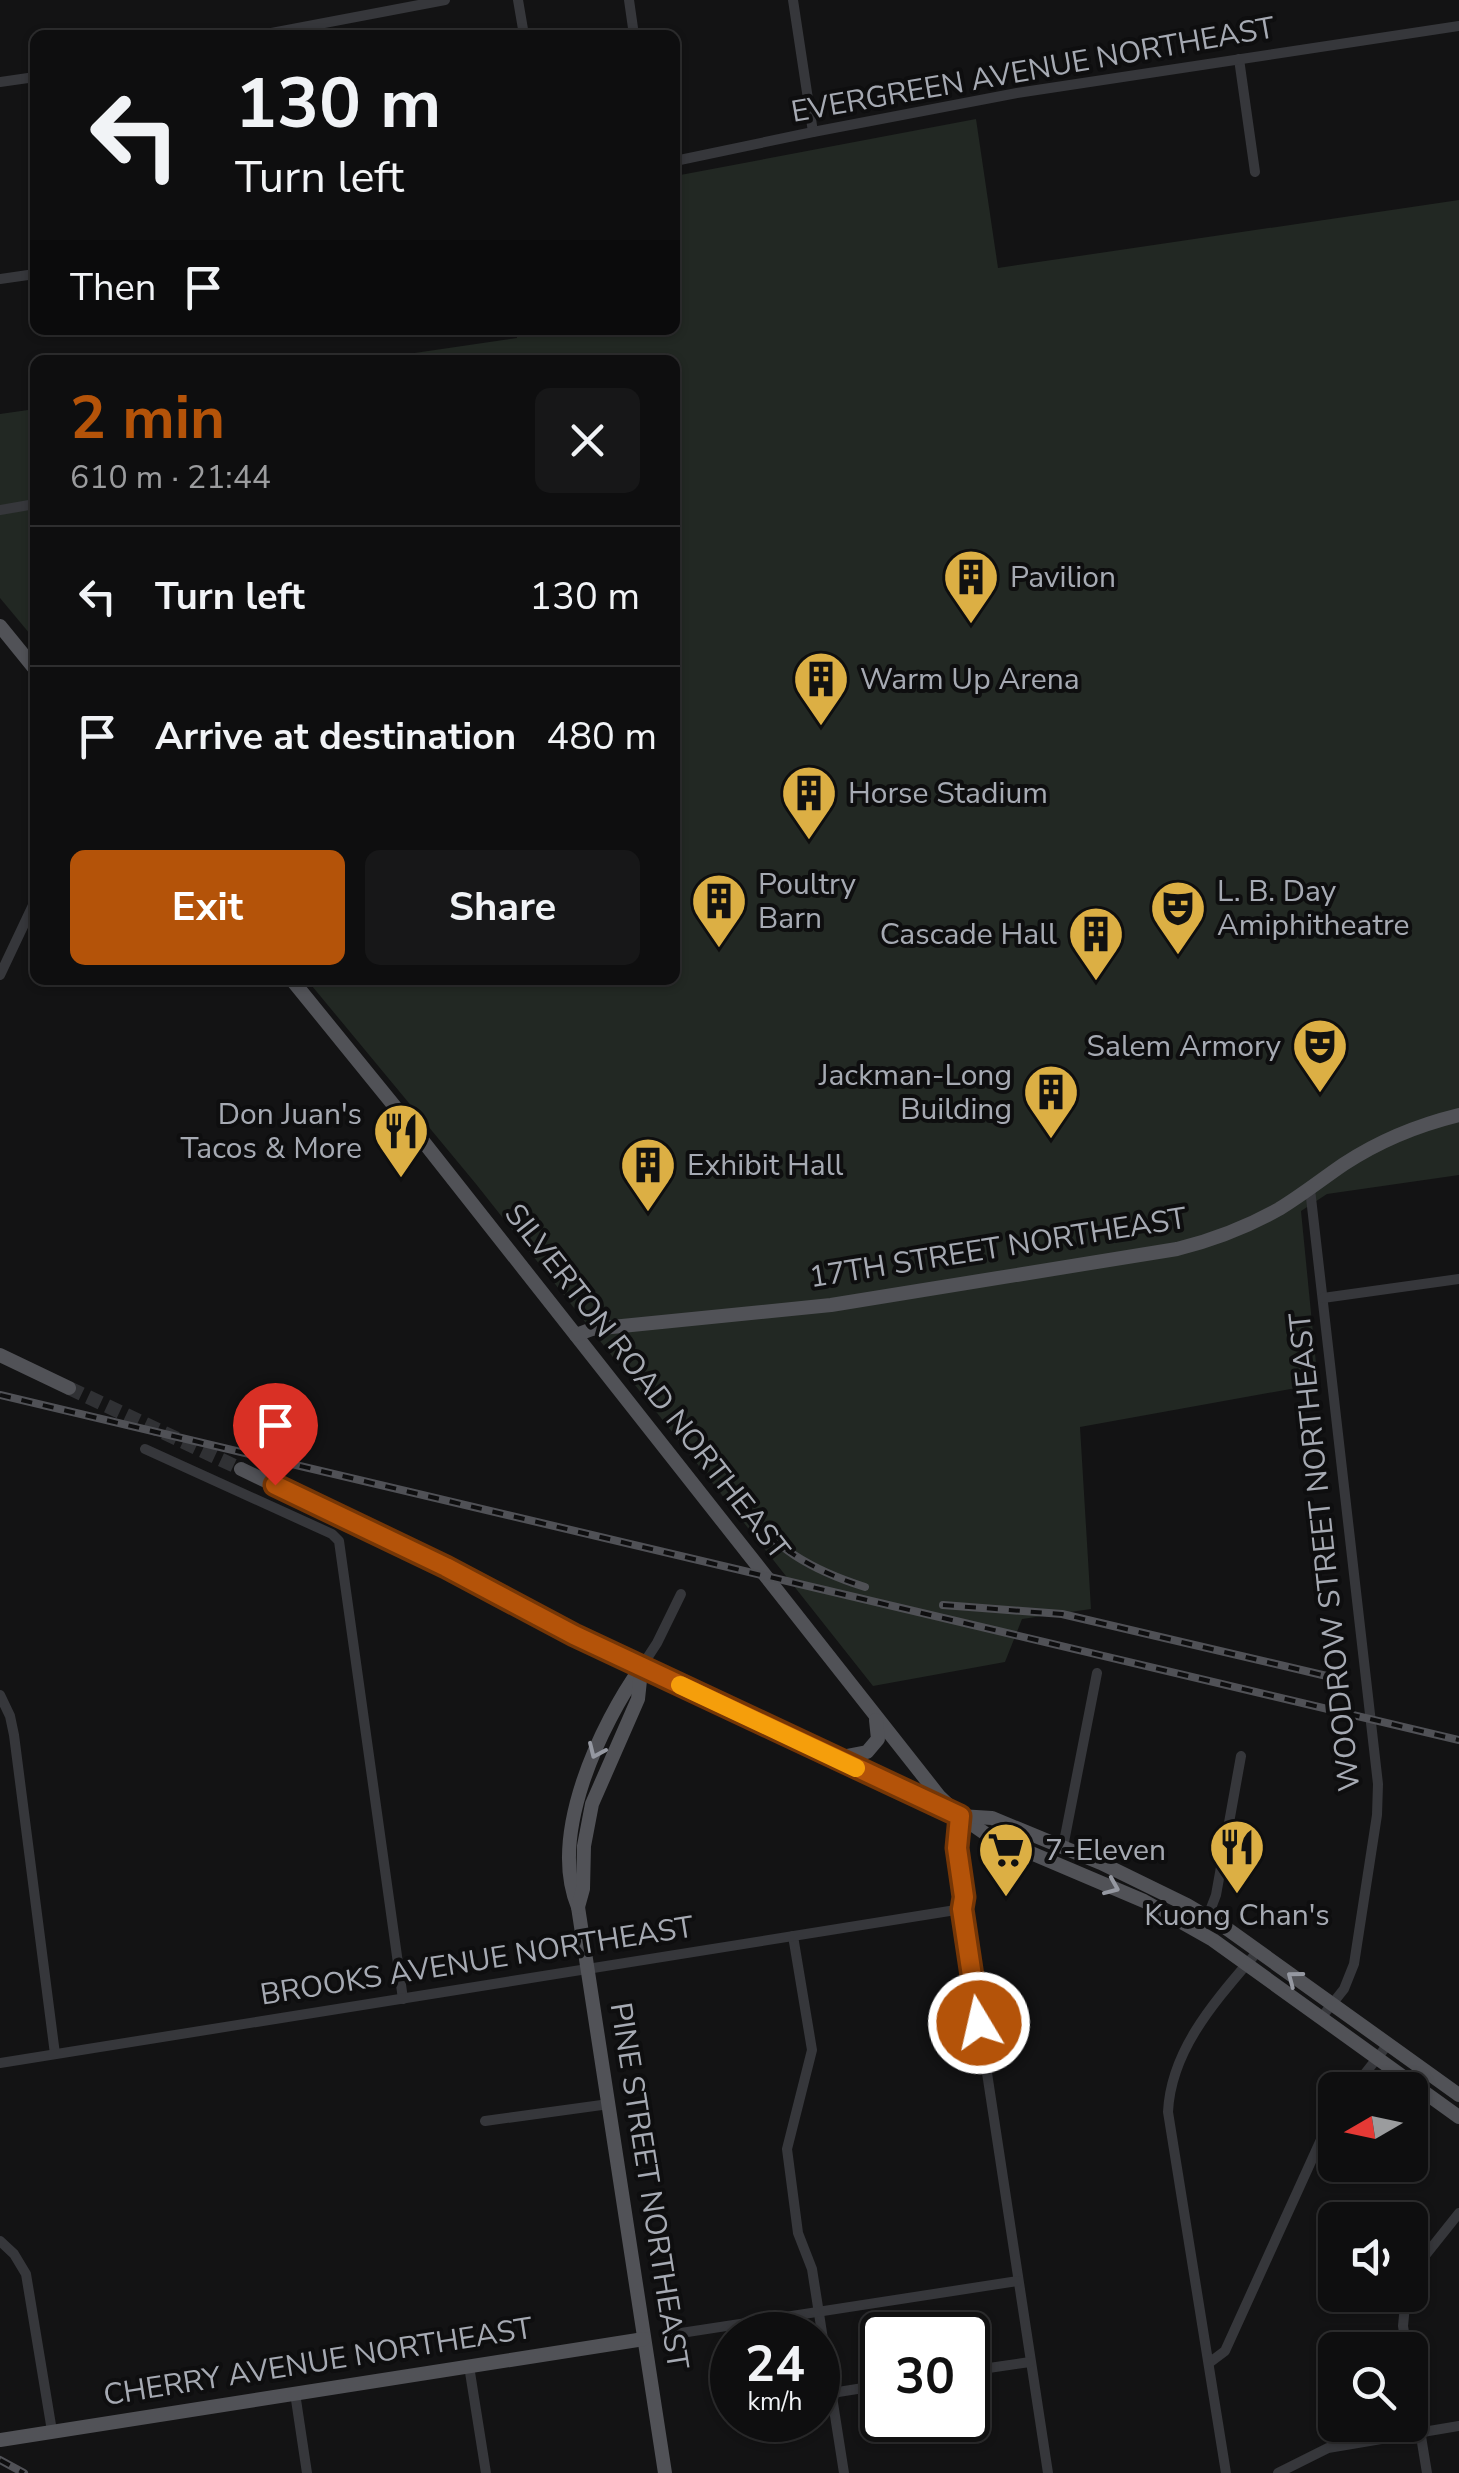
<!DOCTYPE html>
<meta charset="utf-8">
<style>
:root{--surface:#0e0e0f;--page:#171718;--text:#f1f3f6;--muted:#9b9c9e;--line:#2e2e2f;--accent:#b45309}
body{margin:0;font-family:"Nunito Sans",sans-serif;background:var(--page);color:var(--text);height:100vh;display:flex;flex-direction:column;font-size:38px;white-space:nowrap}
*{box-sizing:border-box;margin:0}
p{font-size:32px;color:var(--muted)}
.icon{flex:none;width:55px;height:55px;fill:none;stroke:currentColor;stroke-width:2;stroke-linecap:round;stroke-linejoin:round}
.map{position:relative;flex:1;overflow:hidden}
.side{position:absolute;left:30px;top:355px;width:650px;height:630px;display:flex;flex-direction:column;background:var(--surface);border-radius:15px;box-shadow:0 2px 8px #0004,0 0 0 2px var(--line)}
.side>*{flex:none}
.guide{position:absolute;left:30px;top:30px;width:650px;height:305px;border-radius:15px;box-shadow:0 2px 8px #0004,0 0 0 2px var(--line);background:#0e0e0f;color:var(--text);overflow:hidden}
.needle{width:65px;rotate:261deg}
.buttons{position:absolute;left:1318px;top:2072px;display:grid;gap:20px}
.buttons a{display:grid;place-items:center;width:110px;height:110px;border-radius:15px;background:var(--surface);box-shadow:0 2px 8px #0004,0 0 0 2px var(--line);font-size:50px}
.speed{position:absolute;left:710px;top:2312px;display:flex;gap:20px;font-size:50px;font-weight:700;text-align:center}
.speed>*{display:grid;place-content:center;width:130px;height:130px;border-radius:50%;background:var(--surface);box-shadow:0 2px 8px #0004,0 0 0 2px var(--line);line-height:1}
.speed small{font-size:25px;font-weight:400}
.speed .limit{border:5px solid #111;border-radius:15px;background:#fff;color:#111}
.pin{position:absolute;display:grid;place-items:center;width:85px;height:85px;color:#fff;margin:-102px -42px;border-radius:50% 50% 50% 0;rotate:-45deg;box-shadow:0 0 10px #0007}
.pin .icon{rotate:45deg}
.me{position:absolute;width:110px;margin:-55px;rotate:351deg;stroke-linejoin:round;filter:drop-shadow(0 0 8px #0008)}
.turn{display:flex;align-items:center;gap:35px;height:210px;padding:0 40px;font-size:45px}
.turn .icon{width:130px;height:130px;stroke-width:2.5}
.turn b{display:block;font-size:70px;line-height:85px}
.then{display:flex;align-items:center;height:95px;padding:0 40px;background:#0003;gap:20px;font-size:38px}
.round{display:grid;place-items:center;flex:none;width:105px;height:105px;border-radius:15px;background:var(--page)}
.overview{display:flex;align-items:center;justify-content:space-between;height:170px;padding:0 40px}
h1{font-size:60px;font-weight:700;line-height:75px;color:var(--accent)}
.action{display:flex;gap:20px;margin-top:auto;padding:20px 40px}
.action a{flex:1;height:115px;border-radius:15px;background:var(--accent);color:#fff;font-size:40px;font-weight:700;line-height:115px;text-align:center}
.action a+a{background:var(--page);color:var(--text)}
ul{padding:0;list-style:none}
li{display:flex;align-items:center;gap:30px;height:140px;padding:0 40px;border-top:2px solid var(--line)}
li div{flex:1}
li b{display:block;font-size:38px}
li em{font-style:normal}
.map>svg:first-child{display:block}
.green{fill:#222823}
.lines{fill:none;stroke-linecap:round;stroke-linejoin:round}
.major-tunnel{stroke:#303134;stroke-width:14;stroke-dasharray:14 7;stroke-linecap:butt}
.minor{stroke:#36373b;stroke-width:10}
.major{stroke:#515257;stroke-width:14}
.rail-casing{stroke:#505156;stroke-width:8}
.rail{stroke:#0e0e0f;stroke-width:4;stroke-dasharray:11;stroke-linecap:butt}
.oneway{stroke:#9598a1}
.route-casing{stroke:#753606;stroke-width:25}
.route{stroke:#b45309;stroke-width:18}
.slow{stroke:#f59e0b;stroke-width:18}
.labels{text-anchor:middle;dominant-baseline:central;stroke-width:8;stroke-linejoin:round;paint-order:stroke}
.street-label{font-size:30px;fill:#a6aab3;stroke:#0e0e0f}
.poi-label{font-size:30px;fill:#a6aab3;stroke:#0e0e0f;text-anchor:start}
</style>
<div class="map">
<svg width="1459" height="2473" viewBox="0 0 1459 2473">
<rect width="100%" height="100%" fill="#131314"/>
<g class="green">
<path d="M976,119L998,268L1459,200V1175L1327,1194L1301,1211L1318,1384L1080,1427L1091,1609L1022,1619L1005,1662L873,1686L476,1184L307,980H675V360H367L517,338L516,330H675V176Z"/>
<path d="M35,409V640L0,598V414Z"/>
</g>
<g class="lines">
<path class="major-tunnel" d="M69,1388L241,1469"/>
<g class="minor">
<path d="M518,0L524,35"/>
<path d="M629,0L634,35"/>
<path d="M793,0L813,132"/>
<path d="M261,35L445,0"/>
<path d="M1239,59L1255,172"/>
<path d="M0,82L35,77"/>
<path d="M675,161L813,132L1017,93L1459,26"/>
<path d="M0,279L35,274"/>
<path d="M0,510L35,504"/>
<path d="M0,975L35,901"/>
<path d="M1310,1189L1378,1784L1377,1815L1354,1964L1344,1989L1321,2018"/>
<path d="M1323,1298L1459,1279"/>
<path d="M145,1449L332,1534L339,1541L403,1999"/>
<path d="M642,1666L657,1643L681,1594"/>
<path d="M0,1695L10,1716L14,1735L55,2054"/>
<path d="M960,1816L957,1848L963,1897L962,1909L1048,2473"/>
<path d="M1063,1847L1097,1673"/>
<path d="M1198,1932L1208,1916L1216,1895L1241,1756"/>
<path d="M793,1936L812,2050L787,2149L798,2233L812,2269L844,2473"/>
<path d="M0,2063L962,1909"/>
<path d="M1352,2090L1389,2043"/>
<path d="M485,2121L609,2104"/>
<path d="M0,2241L14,2254L26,2274L52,2431"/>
<path d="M1410,2282L1424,2257L1459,2213"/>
<path d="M1406,2295L1403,2326L1407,2350"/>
<path d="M668,2335L1018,2281"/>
<path d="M1209,2363L1225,2351L1324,2133L1335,2115"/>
<path d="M469,2366L486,2473"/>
<path d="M1410,2369L1427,2473"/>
<path d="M968,2371L1030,2362"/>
<path d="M295,2393L307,2473"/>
<path d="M832,2393L882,2385"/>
<path d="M1226,2473L1168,2112C1171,2048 1218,1998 1258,1951"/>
<path d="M1278,2473L1328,2448L1459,2426"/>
</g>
<g class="major">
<path d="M0,626L35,669"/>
<path d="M292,980L426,1145L939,1796L960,1816L986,1834L1144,1901L1213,1940L1459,2117"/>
<path d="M576,1335L592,1329L831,1305L1177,1249C1213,1240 1247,1227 1279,1209C1302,1195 1322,1179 1344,1164C1379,1141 1418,1125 1459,1115"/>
<path d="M0,1355L69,1388"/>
<path d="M241,1469L446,1567L574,1635L960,1816L992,1818L1101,1863L1187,1905L1226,1928L1459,2095"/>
<path d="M642,1666C600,1725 548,1835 578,1907L665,2473"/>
<path d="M836,1758L867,1752L878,1739L876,1720"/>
<path d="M578,1907L583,1889L584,1846L592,1804L638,1699L641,1671"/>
<path d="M0,2440L644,2339"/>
</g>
<g class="rail-casing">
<g id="rail">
<path d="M0,1395L1459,1740"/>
<path d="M738,1505C777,1548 808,1569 865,1587"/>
<path d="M943,1605L1062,1614L1331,1677"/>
<path d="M0,2460L24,2473"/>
</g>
</g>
<use href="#rail" class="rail"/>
</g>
<defs><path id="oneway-chevron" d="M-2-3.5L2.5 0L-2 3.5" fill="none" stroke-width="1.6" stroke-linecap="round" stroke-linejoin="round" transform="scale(2.5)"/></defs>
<g class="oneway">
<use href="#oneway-chevron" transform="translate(596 1751) rotate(114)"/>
<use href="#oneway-chevron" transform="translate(1112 1887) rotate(23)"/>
<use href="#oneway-chevron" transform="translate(1294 1978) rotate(-143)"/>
</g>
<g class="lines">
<g class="route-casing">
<path id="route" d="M275,1485L446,1567L574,1635L960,1816L957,1848L964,1897L962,1909L979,2023"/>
</g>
<use href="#route" class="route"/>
<path class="slow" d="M680,1685L856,1768"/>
</g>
<defs>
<g id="building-pin" transform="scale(2.875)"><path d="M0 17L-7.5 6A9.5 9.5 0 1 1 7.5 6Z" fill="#dcaf44" stroke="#0e0e0f"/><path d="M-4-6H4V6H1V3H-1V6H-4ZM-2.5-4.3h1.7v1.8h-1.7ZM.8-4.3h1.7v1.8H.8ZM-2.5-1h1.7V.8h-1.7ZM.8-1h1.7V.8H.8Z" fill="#111"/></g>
<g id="theatre-pin" transform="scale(2.875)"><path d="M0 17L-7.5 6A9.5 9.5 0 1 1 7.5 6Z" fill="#dcaf44" stroke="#0e0e0f"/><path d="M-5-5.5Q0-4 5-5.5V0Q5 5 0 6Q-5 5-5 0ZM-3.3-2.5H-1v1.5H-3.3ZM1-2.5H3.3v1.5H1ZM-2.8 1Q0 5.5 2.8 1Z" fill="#111"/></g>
<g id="restaurant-pin" transform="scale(2.875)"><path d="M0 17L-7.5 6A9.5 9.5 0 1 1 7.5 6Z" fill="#dcaf44" stroke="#0e0e0f"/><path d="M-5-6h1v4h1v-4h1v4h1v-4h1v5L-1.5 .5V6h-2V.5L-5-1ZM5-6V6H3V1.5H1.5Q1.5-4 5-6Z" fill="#111"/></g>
<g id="supermarket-pin" transform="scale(2.875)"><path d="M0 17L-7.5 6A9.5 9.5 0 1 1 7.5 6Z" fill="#dcaf44" stroke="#0e0e0f"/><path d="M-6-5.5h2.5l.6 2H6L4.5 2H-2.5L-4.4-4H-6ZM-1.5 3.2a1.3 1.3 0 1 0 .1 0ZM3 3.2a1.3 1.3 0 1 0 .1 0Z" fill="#111"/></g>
</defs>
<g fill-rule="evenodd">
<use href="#building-pin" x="971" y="577"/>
<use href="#building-pin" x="821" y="679"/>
<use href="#building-pin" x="809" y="793"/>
<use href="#building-pin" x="719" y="901"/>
<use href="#theatre-pin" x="1178" y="908"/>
<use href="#building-pin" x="1096" y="934"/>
<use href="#theatre-pin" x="1320" y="1046"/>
<use href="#building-pin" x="1051" y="1092"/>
<use href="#restaurant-pin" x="401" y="1131"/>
<use href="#building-pin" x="648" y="1165"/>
<use href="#restaurant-pin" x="1237" y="1847"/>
<use href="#supermarket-pin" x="1006" y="1850"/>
</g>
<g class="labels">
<g class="street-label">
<text transform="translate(1033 70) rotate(-10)">EVERGREEN AVENUE NORTHEAST</text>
<text transform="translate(998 1248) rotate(-9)">17TH STREET NORTHEAST</text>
<text transform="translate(647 1382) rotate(52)">SILVERTON ROAD NORTHEAST</text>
<text transform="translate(1325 1552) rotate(-96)">WOODROW STREET NORTHEAST</text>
<text transform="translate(477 1961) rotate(-9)">BROOKS AVENUE NORTHEAST</text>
<text transform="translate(649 2186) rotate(81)">PINE STREET NORTHEAST</text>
<text transform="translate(318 2362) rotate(-9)">CHERRY AVENUE NORTHEAST</text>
</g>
<g class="poi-label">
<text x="1010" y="577">Pavilion</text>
<text x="860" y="679">Warm Up Arena</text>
<text x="848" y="793">Horse Stadium</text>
<text x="758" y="884">Poultry<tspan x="758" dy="34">Barn</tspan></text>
<text x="1217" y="891">L. B. Day<tspan x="1217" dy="34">Amiphitheatre</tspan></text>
<text x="1057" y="934" text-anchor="end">Cascade Hall</text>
<text x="1281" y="1046" text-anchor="end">Salem Armory</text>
<text x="1012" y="1075" text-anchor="end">Jackman-Long<tspan x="1012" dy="34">Building</tspan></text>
<text x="362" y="1114" text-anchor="end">Don Juan's<tspan x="362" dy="34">Tacos &amp; More</tspan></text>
<text x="687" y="1165">Exhibit Hall</text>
<text x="1045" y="1850">7-Eleven</text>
<text x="1237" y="1915" text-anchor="middle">Kuong Chan's</text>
</g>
</g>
</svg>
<div class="buttons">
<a><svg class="needle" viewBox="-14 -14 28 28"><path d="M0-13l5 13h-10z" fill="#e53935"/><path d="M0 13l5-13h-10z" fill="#9b9c9e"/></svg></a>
<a><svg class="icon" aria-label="sound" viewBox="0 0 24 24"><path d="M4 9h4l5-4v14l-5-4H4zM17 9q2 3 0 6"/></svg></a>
<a><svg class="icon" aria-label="search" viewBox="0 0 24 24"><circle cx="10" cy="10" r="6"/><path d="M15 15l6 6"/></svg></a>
</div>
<div class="speed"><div>24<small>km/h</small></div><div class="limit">30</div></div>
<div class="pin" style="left:275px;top:1485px;background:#d93025"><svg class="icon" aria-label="arrive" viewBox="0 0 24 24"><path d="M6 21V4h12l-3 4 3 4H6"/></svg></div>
<svg class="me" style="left:979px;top:2023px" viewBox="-20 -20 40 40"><circle r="17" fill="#b45309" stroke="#fff" stroke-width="3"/><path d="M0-11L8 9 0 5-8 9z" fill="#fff"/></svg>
<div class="guide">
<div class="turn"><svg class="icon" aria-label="left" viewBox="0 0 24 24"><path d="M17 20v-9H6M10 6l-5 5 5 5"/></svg><div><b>130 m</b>Turn left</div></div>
<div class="then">Then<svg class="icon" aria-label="arrive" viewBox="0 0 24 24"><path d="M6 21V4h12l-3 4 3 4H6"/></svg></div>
</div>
<section class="side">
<div class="overview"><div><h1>2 min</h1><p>610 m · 21:44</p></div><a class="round"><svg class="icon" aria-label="close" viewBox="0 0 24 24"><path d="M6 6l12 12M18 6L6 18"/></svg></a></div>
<ul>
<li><svg class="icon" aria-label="left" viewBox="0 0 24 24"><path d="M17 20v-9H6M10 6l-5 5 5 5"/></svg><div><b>Turn left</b></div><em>130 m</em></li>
<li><svg class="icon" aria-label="arrive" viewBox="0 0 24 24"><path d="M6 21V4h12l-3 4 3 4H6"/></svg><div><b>Arrive at destination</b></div><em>480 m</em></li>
</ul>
<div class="action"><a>Exit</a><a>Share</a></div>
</section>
</div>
